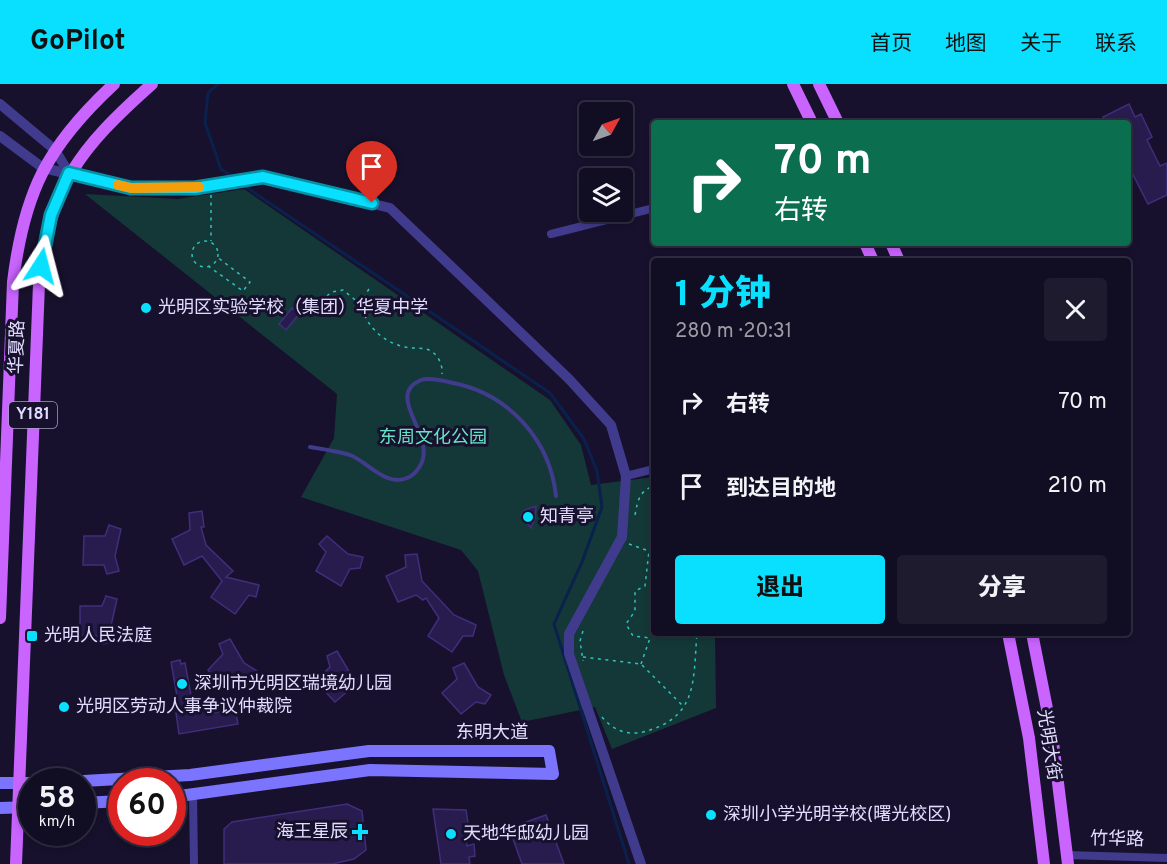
<!DOCTYPE html>
<html lang="zh">
<meta charset="utf-8">
<style>
:root{--surface:#110d22;--page:#1e1b2f;--text:#f1f3f6;--muted:#9c9ca5;--line:#302d40;--accent:#09e0ff}
body{margin:0;font-family:Overpass,"Noto Sans SC",sans-serif;background:var(--page);color:var(--text);height:100vh;display:flex;flex-direction:column;font-size:22px;white-space:nowrap}
*{box-sizing:border-box;margin:0}
p{font-size:20px;color:var(--muted)}
.icon{flex:none;width:33px;height:33px;fill:none;stroke:currentColor;stroke-width:2;stroke-linecap:round;stroke-linejoin:round}
.map{position:relative;flex:1;overflow:hidden}
.panel{position:absolute;left:651px;top:174px;width:480px;height:378px;display:flex;flex-direction:column;background:var(--surface);border-radius:6px;box-shadow:0 3px 9px #0003,0 0 0 2px var(--line)}
.panel>*{flex:none}
.hud{position:absolute;left:651px;top:36px;width:480px;height:126px;border-radius:6px;box-shadow:0 3px 9px #0003,0 0 0 2px var(--line);background:#0b6e4f;color:#fff;overflow:hidden}
.needle{width:39px;rotate:50deg}
.buttons{position:absolute;left:579px;top:18px;display:grid;gap:12px}
.buttons a{display:grid;place-items:center;width:54px;height:54px;border-radius:6px;background:var(--surface);box-shadow:0 3px 9px #0003,0 0 0 2px var(--line);font-size:30px}
.speed{position:absolute;left:18px;top:684px;display:flex;gap:12px;font-size:30px;font-weight:700;text-align:center}
.speed>*{display:grid;place-content:center;width:78px;height:78px;border-radius:50%;background:var(--surface);box-shadow:0 3px 9px #0003,0 0 0 2px var(--line);line-height:1}
.speed small{font-size:15px;font-weight:400}
.speed .limit{border:9px solid #d22;background:#fff;color:#111}
.pin{position:absolute;display:grid;place-items:center;width:51px;height:51px;color:#fff;margin:-62px -26px;border-radius:50% 50% 50% 0;rotate:-45deg;box-shadow:0 0 6px #0007}
.pin .icon{rotate:45deg}
.me{position:absolute;width:66px;margin:-33px;rotate:9deg;stroke-linejoin:round;filter:drop-shadow(0 0 4px #0008)}
.turn{display:flex;align-items:center;gap:21px;height:126px;padding:0 24px;font-size:27px}
.turn .icon{width:78px;height:78px;stroke-width:2.5}
.turn b{display:block;font-size:42px;line-height:51px}
.round{display:grid;place-items:center;flex:none;width:63px;height:63px;border-radius:6px;background:var(--page)}
.headline{display:flex;align-items:center;justify-content:space-between;height:102px;padding:0 24px}
h1{font-size:36px;font-weight:800;line-height:45px;color:var(--accent)}
.primary-button{display:flex;gap:12px;margin-top:auto;padding:12px 24px}
.primary-button a{flex:1;height:69px;border-radius:6px;background:var(--accent);color:#111;font-size:24px;font-weight:800;line-height:69px;text-align:center}
.primary-button a+a{background:var(--page);color:var(--text)}
ul{padding:0;list-style:none}
li{display:flex;align-items:center;gap:18px;height:84px;padding:0 24px}
li div{flex:1}
li b{display:block;font-size:22px}
li em{font-style:normal}
header{display:flex;align-items:center;gap:36px;box-sizing:border-box;height:84px;padding:0 30px;background:var(--accent);color:#111}
header strong{font-size:28px}
nav{display:flex;gap:33px;margin-inline-start:auto;font-size:21px}
.map>svg:first-child{display:block}
.green{fill:#143837}
.lines{fill:none;stroke-linecap:round;stroke-linejoin:round}
.stream{stroke:#0a214e;stroke-width:3}
.building{fill:#281c4f;stroke:#3f2e7b;stroke-width:1.5}
.path{stroke:#2ec3bd;stroke-width:1.5;stroke-dasharray:3 4.5;stroke-linecap:butt}
.service{stroke:#403b8d;stroke-width:4}
.minor{stroke:#403b8d;stroke-width:8}
.tertiary{stroke:#403b8d;stroke-width:10}
.secondary{stroke:#7b74ff;stroke-width:12}
.primary{stroke:#c964ff;stroke-width:12}
.route-casing{stroke:#0692a6;stroke-width:15}
.route{stroke:#09e0ff;stroke-width:10}
.slow{stroke:#f59e0b;stroke-width:10}
.poi-dot{fill:#09e0ff;stroke:#17112d;stroke-width:2}
.labels{text-anchor:middle;dominant-baseline:central;stroke-width:6;stroke-linejoin:round;paint-order:stroke}
.shield{fill:#17112d;stroke:#a5a0c0;stroke-width:1.5}
.shield-label{font-size:16px;font-weight:bold;fill:#e2ddff}
.poi-label{font-size:18px;fill:#e2ddff;stroke:#17112d;text-anchor:start}
.street-label{font-size:18px;fill:#e2ddff;stroke:#17112d}
.park-label{font-size:18px;fill:#64e4c7;stroke:#17112d}
</style>
<header>
<strong>GoPilot</strong>
<nav><a>首页</a><a>地图</a><a>关于</a><a>联系</a></nav>
</header>
<div class="map">
<svg width="1167" height="780" viewBox="0 0 1167 780">
<rect width="100%" height="100%" fill="#17112d"/>
<path class="green" d="M244,105L550,316L581,361L591,401L654,393V549H715L716,624L612,665L595,623L522,638L504,591L478,487L461,466L301,413L334,354L337,310L85,110L178,115Z"/>
<g class="lines">
<g class="stream">
<path d="M218,0L208,9L205,39L221,85L235,95"/>
<path d="M243,101L550,309L584,355L597,387L602,423L582,478L554,540L629,780"/>
</g>
</g>
<g class="building">
<path d="M1129,20L1135,33L1141,30L1152,53L1147,56L1160,82L1167,79V111L1148,120L1128,81V39H1107L1103,33Z"/>
<path d="M292,224L299,230L286,246L279,240Z"/>
<path d="M536,422L535,434L531,444L521,431L525,426Z"/>
<path d="M202,427L204,443H201L206,461L233,487L226,493L259,501L256,513L249,511L235,530L211,513L222,497L202,472L184,481L172,455L190,446L189,429Z"/>
<path d="M109,441L121,445L115,472L119,487L107,490L104,481H83L84,452H105Z"/>
<path d="M327,452L348,470L363,473L360,484L350,485L341,502L316,487L326,468L319,460Z"/>
<path d="M417,470L422,497L454,531L476,541L473,552H463L452,568L428,552L439,534L426,514L423,516L416,511L398,518L386,492L406,483L405,471Z"/>
<path d="M106,512L117,515L111,542L115,557L103,560L100,552L80,551V522H102Z"/>
<path d="M230,555L244,579L257,587L251,598L241,594L227,607L208,586L223,570L219,560Z"/>
<path d="M337,567L351,591L364,599L358,608L349,606L335,618L315,597L330,583L327,572Z"/>
<path d="M180,576L181,580L185,579L193,622L211,619L213,629L235,625L238,640L179,650L176,629H180L171,578Z"/>
<path d="M464,579L478,603L491,611L485,620L476,618L461,630L442,609L457,595L453,584Z"/>
<path d="M347,720L362,727L366,766L354,775L332,780H224V745L232,738Z"/>
<path d="M433,725L466,726L468,739H464L467,762L474,760L475,772L469,773L470,780H441Z"/>
<path d="M546,731L564,780H522L509,744Z"/>
</g>
<g class="lines">
<g class="path">
<path d="M211,111V157"/>
<circle cx="205" cy="170" r="13"/>
<path d="M208,182L243,207L250,198L217,173"/>
<path d="M369,205L360,219C366,242 382,258 405,263C413,265 422,263 429,266C438,270 443,281 442,290"/>
<path d="M315,221L332,208L343,206L359,219"/>
<path d="M635,431C638,416 639,407 654,402"/>
<path d="M629,460L649,467L654,465"/>
<path d="M583,547L580,557L583,577"/>
<path d="M583,573L641,580L684,623"/>
<path d="M641,580L650,554L633,552L626,540L635,527V507L645,502L649,467"/>
<path d="M602,633C612,645 626,652 643,648C698,634 693,598 697,549"/>
</g>
<path class="service" d="M310,363C323,365 338,367 350,371C368,378 386,403 407,394C413,392 417,387 420,382C438,352 383,312 421,296C429,293 444,297 453,299C509,310 550,356 556,412"/>
<g class="minor">
<path d="M551,150L654,124"/>
<path d="M626,392L654,385"/>
<path d="M193,711L194,780"/>
<path d="M1067,771L1167,774"/>
</g>
<g class="tertiary">
<path d="M0,20L55,66L69,89"/>
<path d="M0,52L43,84L131,104H195L263,93L390,124L569,295L611,341L626,392L622,453L569,550V570L641,780"/>
</g>
<g class="secondary">
<path d="M66,698L190,691L369,667H549L553,690L370,686L172,713"/>
<path d="M0,699H32"/>
<path d="M82,719L122,717"/>
<path d="M0,724L32,723"/>
</g>
<g class="primary">
<path d="M793,0L812,39"/>
<path d="M819,0L838,39"/>
<path d="M865,159L873,177"/>
<path d="M891,159L899,177"/>
<path d="M0,534L13,198C24,108 47,62 114,0"/>
<path d="M1008,549L1029,654L1044,780"/>
<path d="M1032,549L1052,650L1068,780"/>
<path d="M16,780L39,200C50,101 79,65 152,0"/>
</g>
</g>
<g class="lines">
<g class="route-casing">
<path id="route" d="M41,182L51,131L69,89L131,104H195L263,93L372,119"/>
</g>
<use href="#route" class="route"/>
<path class="slow" d="M118,101L131,104L199,103"/>
</g>
<g class="poi-dot">
<circle cx="146" cy="224" r="6"/>
<circle cx="528" cy="433" r="6"/>
<rect x="26" y="546" width="12" height="12" rx="3"/>
<circle cx="182" cy="600" r="6"/>
<circle cx="64" cy="623" r="6"/>
<circle cx="711" cy="731" r="6"/>
<path d="M357 739h6v6h6v6h-6v6h-6v-6h-6v-6h6z"/>
<circle cx="451" cy="750" r="6"/>
</g>
<g class="labels">
<rect class="shield" x="9" y="318" width="48" height="26" rx="4.5"/>
<g class="shield-label">
<text x="33" y="331">Y181</text>
</g>
<g class="poi-label">
<text x="158" y="224">光明区实验学校（集团）华夏中学</text>
<text x="540" y="433">知青亭</text>
<text x="44" y="552">光明人民法庭</text>
<text x="194" y="600">深圳市光明区瑞境幼儿园</text>
<text x="76" y="623">光明区劳动人事争议仲裁院</text>
<text x="723" y="731">深圳小学光明学校(曙光校区)</text>
<text x="348" y="748" text-anchor="end">海王星辰</text>
<text x="463" y="750">天地华邸幼儿园</text>
</g>
<g class="street-label">
<text transform="translate(18 263) rotate(-88)">华夏路</text>
<text x="492" y="649">东明大道</text>
<text transform="translate(1048 661) rotate(81)">光明大街</text>
<text transform="translate(1117 756) rotate(1)">竹华路</text>
</g>
<g class="park-label">
<text x="433" y="354">东周文化公园</text>
</g>
</g>
</svg>
<div class="buttons">
<a><svg class="needle" viewBox="-14 -14 28 28"><path d="M0-13l5 13h-10z" fill="#e53935"/><path d="M0 13l5-13h-10z" fill="#9c9ca5"/></svg></a>
<a><svg class="icon" aria-label="layers" viewBox="0 0 24 24"><path d="M12 4l9 5-9 5-9-5zM3 14l9 5 9-5"/></svg></a>
</div>
<div class="speed"><div>58<small>km/h</small></div><div class="limit">60</div></div>
<div class="pin" style="left:372px;top:119px;background:#d93025"><svg class="icon" aria-label="arrive" viewBox="0 0 24 24"><path d="M6 21V4h12l-3 4 3 4H6"/></svg></div>
<svg class="me" style="left:41px;top:182px" viewBox="-20 -20 40 40"><path d="M0-17L14 15 0 8-14 15z" fill="#09e0ff" stroke="#fff" stroke-width="4"/></svg>
<div class="hud">
<div class="turn"><svg class="icon" aria-label="right" viewBox="0 0 24 24"><path d="M7 20v-9h11M14 6l5 5-5 5"/></svg><div><b>70 m</b>右转</div></div>
</div>
<section class="panel">
<div class="headline"><div><h1>1 分钟</h1><p>280 m · 20:31</p></div><a class="round"><svg class="icon" aria-label="close" viewBox="0 0 24 24"><path d="M6 6l12 12M18 6L6 18"/></svg></a></div>
<ul>
<li><svg class="icon" aria-label="right" viewBox="0 0 24 24"><path d="M7 20v-9h11M14 6l5 5-5 5"/></svg><div><b>右转</b></div><em>70 m</em></li>
<li><svg class="icon" aria-label="arrive" viewBox="0 0 24 24"><path d="M6 21V4h12l-3 4 3 4H6"/></svg><div><b>到达目的地</b></div><em>210 m</em></li>
</ul>
<div class="primary-button"><a>退出</a><a>分享</a></div>
</section>
</div>
